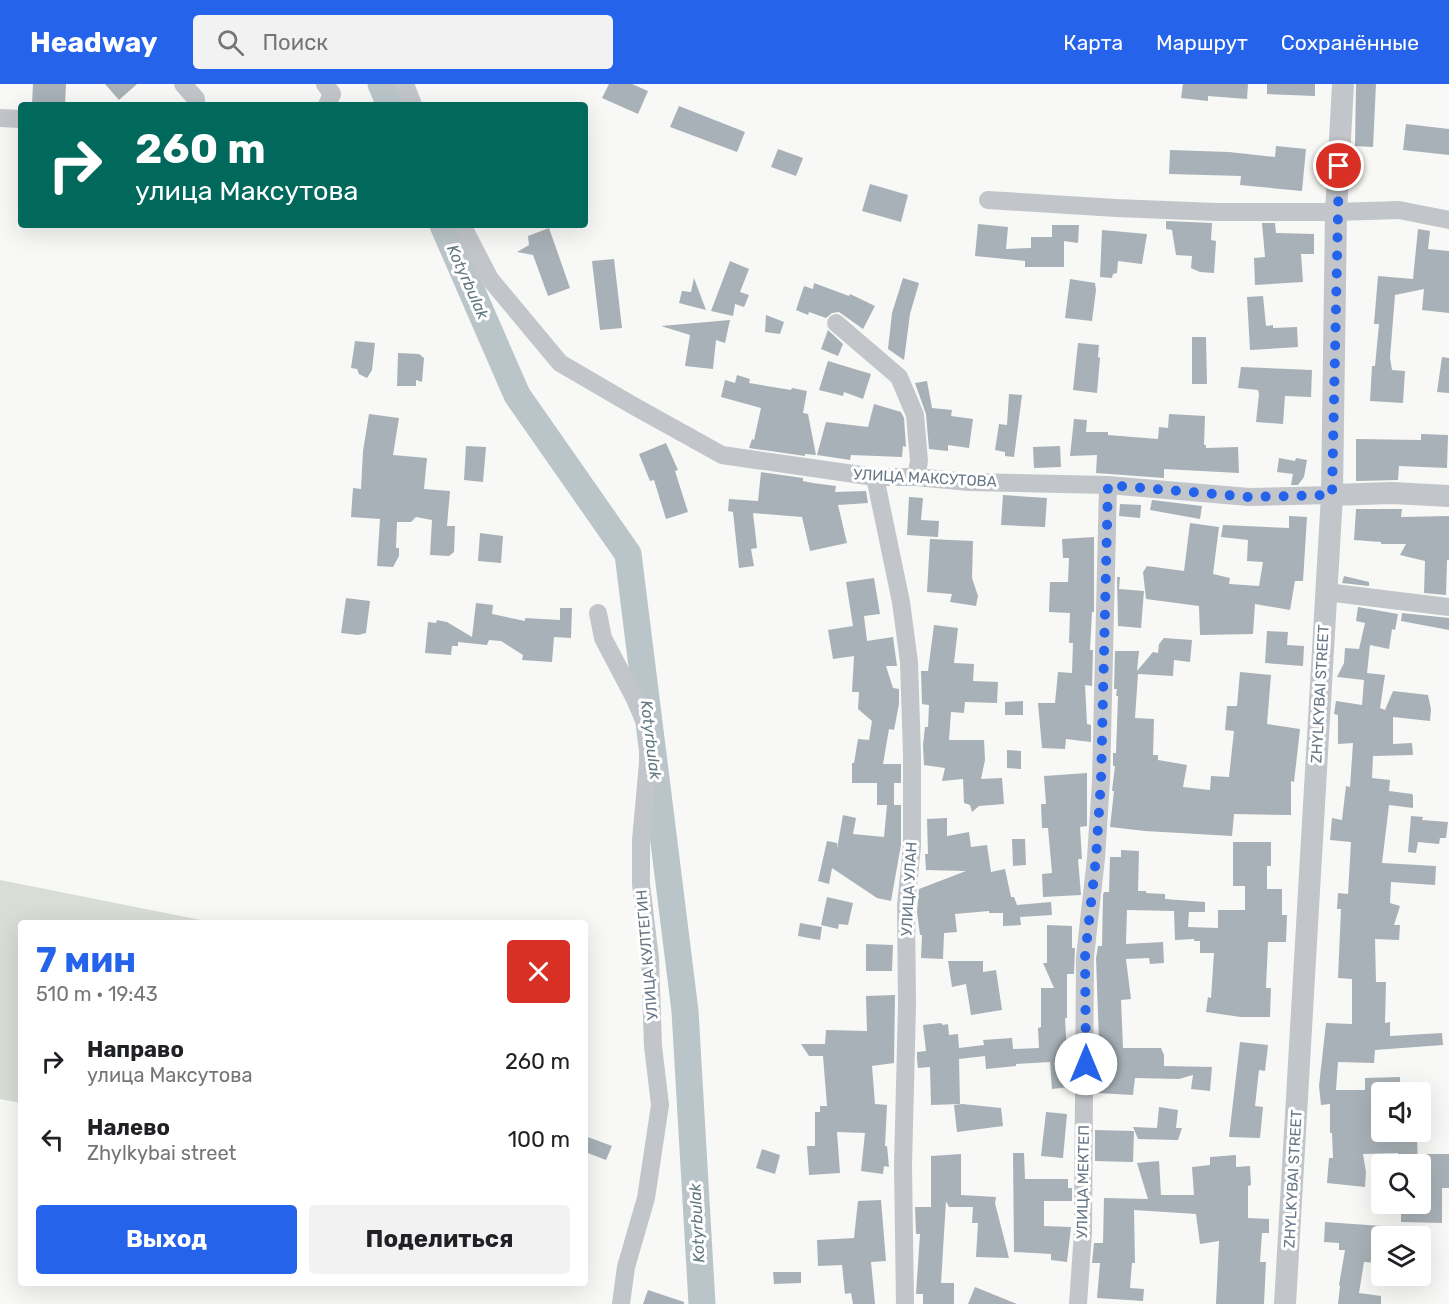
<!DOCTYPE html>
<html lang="ru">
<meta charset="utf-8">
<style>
:root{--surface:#fff;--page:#f2f2f2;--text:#202124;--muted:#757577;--accent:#2563eb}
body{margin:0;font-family:Rubik,sans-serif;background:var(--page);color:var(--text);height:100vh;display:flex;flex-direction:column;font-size:22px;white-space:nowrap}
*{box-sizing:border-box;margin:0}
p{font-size:20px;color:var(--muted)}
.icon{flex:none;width:33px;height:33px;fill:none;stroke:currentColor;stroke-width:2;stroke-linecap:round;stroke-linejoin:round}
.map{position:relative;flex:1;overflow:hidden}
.sheet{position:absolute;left:18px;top:836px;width:570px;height:366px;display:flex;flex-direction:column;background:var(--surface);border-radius:6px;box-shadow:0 6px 24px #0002}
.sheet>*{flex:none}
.top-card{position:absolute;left:18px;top:18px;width:570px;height:126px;border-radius:6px;box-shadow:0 6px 24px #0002;background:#00695c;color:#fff;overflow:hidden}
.tools{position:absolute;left:1371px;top:998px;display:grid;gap:12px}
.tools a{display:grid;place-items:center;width:60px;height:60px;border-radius:6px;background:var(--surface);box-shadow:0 6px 24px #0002;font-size:30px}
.pin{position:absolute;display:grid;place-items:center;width:51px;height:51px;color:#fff;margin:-26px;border:3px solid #fff;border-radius:50%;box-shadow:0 2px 6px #0007}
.me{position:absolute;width:66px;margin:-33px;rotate:0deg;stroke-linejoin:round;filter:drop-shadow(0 0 4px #0008)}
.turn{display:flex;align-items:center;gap:21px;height:126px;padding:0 18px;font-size:27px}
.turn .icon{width:78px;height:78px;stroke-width:2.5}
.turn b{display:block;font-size:42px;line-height:51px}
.round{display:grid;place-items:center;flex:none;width:63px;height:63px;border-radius:6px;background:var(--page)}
.overview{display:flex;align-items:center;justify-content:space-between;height:102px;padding:0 18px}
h1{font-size:36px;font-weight:700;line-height:45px;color:var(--accent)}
.button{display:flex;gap:12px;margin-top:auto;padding:12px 18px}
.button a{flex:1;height:69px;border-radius:6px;background:var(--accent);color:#fff;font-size:24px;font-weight:700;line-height:69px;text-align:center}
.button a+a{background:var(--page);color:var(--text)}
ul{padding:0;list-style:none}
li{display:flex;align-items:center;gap:18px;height:78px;padding:0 18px}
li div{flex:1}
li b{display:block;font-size:22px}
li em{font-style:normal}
header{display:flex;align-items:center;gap:36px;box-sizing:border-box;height:84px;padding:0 30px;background:var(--accent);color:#fff}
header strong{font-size:28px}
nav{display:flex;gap:33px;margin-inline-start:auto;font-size:21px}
.search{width:420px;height:54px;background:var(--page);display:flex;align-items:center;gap:15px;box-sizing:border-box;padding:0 21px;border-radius:6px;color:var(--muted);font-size:22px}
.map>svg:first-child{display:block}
.green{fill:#d8ddd5}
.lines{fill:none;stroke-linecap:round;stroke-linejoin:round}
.river{stroke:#bac5ca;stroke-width:27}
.building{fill:#a8b1b7}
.minor{stroke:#c2c6ca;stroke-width:18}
.tertiary{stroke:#c2c6ca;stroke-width:22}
.route{stroke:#2563eb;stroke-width:10;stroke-dasharray:0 18}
.labels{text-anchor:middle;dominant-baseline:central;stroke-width:6;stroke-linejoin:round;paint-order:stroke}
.street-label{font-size:15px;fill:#687887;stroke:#fff}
.water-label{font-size:16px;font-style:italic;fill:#637982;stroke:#fff}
</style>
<header>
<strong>Headway</strong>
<div class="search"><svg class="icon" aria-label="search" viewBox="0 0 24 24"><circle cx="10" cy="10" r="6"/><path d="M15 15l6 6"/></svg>Поиск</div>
<nav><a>Карта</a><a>Маршрут</a><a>Сохранённые</a></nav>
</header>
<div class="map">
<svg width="1449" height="1220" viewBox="0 0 1449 1220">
<rect width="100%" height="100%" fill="#f8f8f6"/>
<path class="green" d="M0,796L211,838H21V1019L0,1015Z"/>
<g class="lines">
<g class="river">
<path d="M381,0L390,21"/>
<path d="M443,141L517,311L628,470L685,927L702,1220"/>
</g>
</g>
<g class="building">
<path d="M33,0H66L65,21H32Z"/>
<path d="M105,0H137L119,16Z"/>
<path d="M609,0H632L648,7L638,30L602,14Z"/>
<path d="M1183,0H1248L1247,15L1208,12V17L1181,14Z"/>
<path d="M1267,0H1315V12L1267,10Z"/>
<path d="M1356,0H1376L1373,63L1355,62Z"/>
<path d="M679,22L745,48L737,68L670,43Z"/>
<path d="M1406,40L1449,45V71L1403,66Z"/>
<path d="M1276,62L1306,65L1302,107L1240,101L1241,92L1169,90L1170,66L1229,68L1275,73Z"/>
<path d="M778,65L803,74L796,92L771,83Z"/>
<path d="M870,100L908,111L901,138L862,127Z"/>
<path d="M1166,137L1212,139L1211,156L1216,157L1214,189L1200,188L1191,184L1192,172L1176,171L1172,146L1166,145Z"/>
<path d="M1262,139H1275L1276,149L1314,150V170H1301L1303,198L1255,201L1254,174L1265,173Z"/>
<path d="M978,140L1008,143L1006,165L1031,164V153H1052V141H1079L1078,159L1064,157V183H1025V177L975,172Z"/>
<path d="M549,144L570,204L548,212L533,171L517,168L529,161L528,152Z"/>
<path d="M1418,145L1430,147L1428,165L1449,167V229L1422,226L1424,205L1395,211L1390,274L1392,286L1405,287L1403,319L1370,317L1372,282H1375L1379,240H1374L1378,192L1413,195Z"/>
<path d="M1102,146L1147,150L1142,180L1118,177L1117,189L1113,190L1112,194L1100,193Z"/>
<path d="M614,175L622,244L600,246L592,177Z"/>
<path d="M730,177L749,185L740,208L749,211L744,223L735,220L733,232L711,227Z"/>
<path d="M694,194L706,226L679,219L682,207L691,208Z"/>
<path d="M903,194L919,199L910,230L904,276L888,265L892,229Z"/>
<path d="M1070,195L1095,199L1096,206L1092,237L1065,234Z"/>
<path d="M814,199L849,212L850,210L875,222L863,245L839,228L832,229L826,234L809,228L808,231L796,226L804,202L813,205Z"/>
<path d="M1263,212L1266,242L1273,241V244L1297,243L1298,263L1250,266L1247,213Z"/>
<path d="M766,231L784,238L780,250L765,248Z"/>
<path d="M730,236L725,259L716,256L713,285L685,282L690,251L661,242Z"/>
<path d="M828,246L843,260L838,272L821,265Z"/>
<path d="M1192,253H1206L1207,300H1192Z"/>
<path d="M355,257L375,259L372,286L367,294L359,290L357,285L351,284Z"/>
<path d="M1078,259L1099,261L1098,273L1100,274L1097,309L1073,306Z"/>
<path d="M398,269L419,270L424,274L422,298L416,296V302H397Z"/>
<path d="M1442,273L1449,274V309L1437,308Z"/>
<path d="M828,277L871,290L863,315L844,308L843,312L819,306Z"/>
<path d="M1241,283L1312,286L1311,313L1285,312L1283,340L1256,338L1259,310L1258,306L1238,304Z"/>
<path d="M737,291L750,295L749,299L791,306L792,304L807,307L803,329L808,330L816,371L805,370V372L749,364L752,355L754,356L761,324L721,313L725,296L735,299Z"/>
<path d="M927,297L932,324L952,326L951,332L973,335L969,364L948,361V367L929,365L926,330L915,299Z"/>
<path d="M1009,310L1022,311L1014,373L1005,372V368L995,366L999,340L1007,341Z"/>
<path d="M874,320L901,328L904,334L906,363L903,362L902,373L851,371L850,376L817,371L826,338L868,343Z"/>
<path d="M369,330L399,334L393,371L427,374L424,405L450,407L447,442H455L454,468L449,472L430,471L432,436L416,433L411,438H397L396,464H399V472L393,483L377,482L380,435L351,433L353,404L361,405L363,367Z"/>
<path d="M1169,330L1205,332L1204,361H1206V364L1238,363L1239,389L1164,385V394L1096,389L1097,371L1070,372L1074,335L1087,336L1086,348H1108V351L1158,355L1159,343L1168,344Z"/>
<path d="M1421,350L1448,351L1447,384L1399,382L1398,396L1356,397V355L1421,356Z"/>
<path d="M666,359L678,386L675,387L688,428L666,435L654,396L650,397L639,370Z"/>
<path d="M466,362L486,363L483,398L464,396Z"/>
<path d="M1060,362L1061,383L1034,384L1033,363Z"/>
<path d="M1279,374L1295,377L1296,374L1307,376L1304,393L1298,401H1291L1293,390L1277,388Z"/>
<path d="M761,388L803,394V397L813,399L836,402L835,408L866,407L868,419L838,421L847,459L810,467L802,433L753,429L757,464L751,465L754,482L739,484L733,428L728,427L729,415L758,417Z"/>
<path d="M1003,411L1047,414L1045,443L1001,441Z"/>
<path d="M909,413L923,414L921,436L939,437L938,453L907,451Z"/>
<path d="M1152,416L1202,422L1200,435L1150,426Z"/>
<path d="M1120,420L1141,421L1140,434L1119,432Z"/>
<path d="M1356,425H1402L1401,433L1449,432V476H1447L1446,511L1424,509L1425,477L1400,471L1406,460H1381V458L1354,456Z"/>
<path d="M1289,432L1307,433L1303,497H1295L1290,526L1255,520L1253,550L1200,551L1199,522L1146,515L1143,488L1147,482L1184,487L1190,439L1219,443L1213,490L1230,494L1229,500L1259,502L1263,478L1247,477L1248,456L1221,453L1223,441L1289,444Z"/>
<path d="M480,449L503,452L501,479L478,477Z"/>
<path d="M1094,453V528H1092L1090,566H1093L1092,602L1085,601L1087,640L1091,641V658L1066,655L1065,665L1042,664L1038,619H1055L1058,588L1072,589L1073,559H1069L1070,529L1049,528L1050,498H1068L1069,474H1063L1062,455Z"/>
<path d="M930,455L973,457L972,494L978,512L976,522L950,518L952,510L927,508Z"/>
<path d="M1344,492L1369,498V502L1342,499Z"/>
<path d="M1117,493H1120L1119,505L1144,507L1141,544L1118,542Z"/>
<path d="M874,494L880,530L864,532L867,557L893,553L897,582H886L893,604L899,605V620L894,646L889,645L883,680H901V699H894V721H901V761L891,817L877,814L832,784L829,800L818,797L827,757L837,759V765L843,731L856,734L853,750L884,753L887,721H877V699H852V679H854L858,655L869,656L872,637L858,625L859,608H852L854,572L833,575L828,546L853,542L846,498Z"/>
<path d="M346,514L370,517L366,549L358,551L341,549Z"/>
<path d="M476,519L493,521L492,530L525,537V534L560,536V524H572L571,554L554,553L552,578L522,576L523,571L501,557L489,556L487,561L458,558V562H452L451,571L425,569L428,538L436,539L437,536L447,538L472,553Z"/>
<path d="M1358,523L1398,530L1395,546L1392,545L1389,565L1370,561L1367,589L1385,591L1380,624L1385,626L1393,607L1428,611L1431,625L1430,637L1393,633V660L1412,659L1413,671L1373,672L1372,694L1390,696L1389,707L1412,710L1413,712V724L1389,721L1382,779L1436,782L1435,801L1391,798L1390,819L1400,822L1394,841H1400L1399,856L1375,855L1376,898H1386L1385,939L1390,938V952L1442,949L1443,961L1375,966L1374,979L1338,978L1336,1006H1365V994L1400,993V1008H1382V1056L1417,1055L1418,1080H1398V1069L1363,1070L1366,1088L1365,1103L1327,1099L1329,1074H1333L1332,1049H1330V1020L1321,1021L1319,1002L1326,939L1352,940V895L1338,894L1341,825H1337L1338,809L1348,810L1351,758L1330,756L1332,734L1342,736L1346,702L1350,703L1353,659L1338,660V631L1334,630L1336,617L1362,621L1364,596L1337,593L1344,579L1345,564L1359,565L1365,539L1356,537Z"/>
<path d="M1402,529L1449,534V546L1401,537Z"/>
<path d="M934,541L958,544L954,579L974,580L973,597L998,598L997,619L965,618L964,629L951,628L949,656H984L985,676L981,695L1002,694L1004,720L979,722L972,728L970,721L964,719L963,695L942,697L945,684L924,681L923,661L925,643H928L929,621L922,620L921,587H928Z"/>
<path d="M1267,547L1288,548L1287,561L1304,562L1303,582L1265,579Z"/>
<path d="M1164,554L1192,556L1190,578L1174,576L1173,592L1138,590L1135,634L1154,635L1153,671H1158V676L1187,681L1183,703L1210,706L1211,692L1229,693L1234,647L1225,646L1227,622H1237L1240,588L1271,591L1267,640L1300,645L1294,698L1291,697V731L1234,730L1232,752L1145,747L1110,743L1114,707H1112L1115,682H1113V669H1116L1118,612H1116L1117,605H1114L1115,567H1139L1137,587L1153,568L1158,569L1159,560Z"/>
<path d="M1023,617V631H1005V618Z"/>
<path d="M1007,666L1021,667V685L1007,684Z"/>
<path d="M1087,689V742L1080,743L1082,775H1078L1081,811L1043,813L1042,790L1052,789L1048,744H1042L1041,720H1046L1044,692Z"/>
<path d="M1411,732L1423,733L1422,736L1448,738L1446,754H1440L1439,760L1418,758L1416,769L1408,768Z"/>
<path d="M947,734V752L969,748L971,763L987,761L991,788L1005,785L1011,813H1014L1017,821L1051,818L1052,831L1020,833L1021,841L1003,842V829H989V827L955,830L957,848L944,849L943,875L921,874L922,851H920L917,828L919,805L966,787L926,786L925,770H928L927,735Z"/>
<path d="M1012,755H1025L1026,781L1013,782Z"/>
<path d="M1233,758H1271V782H1267V805H1282V831H1287L1286,858H1268L1266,904H1271L1270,933H1241L1206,928L1208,913L1211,914L1214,869H1200V857H1194V855L1175,856L1174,827L1127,826L1126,860L1163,858L1164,879L1150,880L1149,874L1126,875L1131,915L1121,916L1123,964H1161L1164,971V982L1212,983L1210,1007L1191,1005L1193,991L1179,995L1135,994L1133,1011L1097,1009L1098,981H1095L1096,958H1099L1096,874L1098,862H1102L1103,811L1104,808H1109L1110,773H1121V766L1139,767L1138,807H1146V809L1165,810V815L1205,818V828H1189L1188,843L1218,844V826H1245V802H1233Z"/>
<path d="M827,813L853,819L848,841L839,840L838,845L821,841Z"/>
<path d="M800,839L822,843L820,856L798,852Z"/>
<path d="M1047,841L1072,842V864H1075L1074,890H1067V934H1065L1069,1003L1052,1005L1050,978L1016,980V982L986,985L985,972L959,975L960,1020L931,1021L930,983L918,984L917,975V968L926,967L923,941L941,939L943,941L948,940L949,951L958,950L959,964L984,961L983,956L1012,954L1013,965L1039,964L1038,944L1041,943V904H1054L1043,879H1047Z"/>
<path d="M866,860L893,861L892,887H866Z"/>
<path d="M948,877H983V888L996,886L1002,926L971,931L966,900L952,903Z"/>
<path d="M895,911L894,979L872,982L875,1020L887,1021L885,1062H887L889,1083L884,1082L883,1090L861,1087L865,1049L837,1048L840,1089L809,1091L807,1062H815V1028H820V1022H827L823,972H809L801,960H825L826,946L867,947L866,912Z"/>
<path d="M1240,958L1268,961L1265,987L1259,986L1255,1022L1263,1023L1260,1054L1229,1053Z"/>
<path d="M962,1020L1001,1024L1003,1042L957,1048L954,1021Z"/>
<path d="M1159,1023L1178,1026L1176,1044H1182L1178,1056L1138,1055L1133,1043L1157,1044Z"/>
<path d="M1046,1028L1067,1030L1063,1074L1041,1072Z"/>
<path d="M1095,1046L1134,1047L1133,1078L1095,1077Z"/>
<path d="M585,1052L612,1062L606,1076L585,1068Z"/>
<path d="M762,1065L780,1071L775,1090L756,1084Z"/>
<path d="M1013,1069H1024L1025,1095H1068V1104H1072V1117H1044V1142L1071,1143L1067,1178L1051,1176V1170L1014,1168Z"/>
<path d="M961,1070V1111L996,1113L995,1119L1009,1174L976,1173L978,1139H972L973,1123H949L946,1117L941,1199H954V1220H923V1210H916L920,1150H916L915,1123H931V1072Z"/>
<path d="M1420,1070H1449V1104H1442V1139L1401,1138V1124H1420Z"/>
<path d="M1236,1071V1083L1250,1082L1251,1101L1248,1102V1134L1269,1135V1149H1262L1260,1178H1266L1264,1220H1216L1219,1157L1200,1160L1196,1130L1134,1126L1135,1179H1132L1130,1204L1144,1205L1143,1217L1097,1214L1100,1179H1092L1094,1159H1103L1104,1114L1148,1115L1137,1079L1159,1077L1161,1111H1194L1192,1083L1210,1081V1073Z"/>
<path d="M881,1116L886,1177L871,1178L875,1220H853L851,1209L845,1210L842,1181L818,1182L817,1156L854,1154L858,1117Z"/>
<path d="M1325,1138L1382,1142V1179L1364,1178L1359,1209L1381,1212V1220H1338L1340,1202L1339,1201L1345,1166H1339V1159L1324,1158Z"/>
<path d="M773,1188H801V1199L774,1200Z"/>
<path d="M975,1203L1017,1220H968Z"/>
<path d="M648,1206L684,1218V1220H643Z"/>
</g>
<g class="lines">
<g class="minor">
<path d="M183,0L196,15V21"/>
<path d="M325,0L332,10L327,21"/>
<path d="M405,0L413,21"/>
<path d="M0,34L21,35"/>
<path d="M988,116L1116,124L1216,128H1336L1399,126L1449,136"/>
<path d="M462,141L490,195L560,279L632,321L722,371L875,393H916L969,398L1108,401L1249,413L1332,411"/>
<path d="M836,239L899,293L915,331L919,377L916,393"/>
<path d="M875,393L901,518L909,578L912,671V762L906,821L907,921L903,1082L905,1220"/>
<path d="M1326,508L1449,523"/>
<path d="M598,529L603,554L635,615L648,646V679L641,756V800L650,874L653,962L660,1021L646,1114L626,1183L621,1220"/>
<path d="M1078,1220L1083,1148L1085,873L1096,774L1101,697L1108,401"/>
</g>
<g class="tertiary">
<path d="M1332,411L1392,409L1449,412"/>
<path d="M1285,1220L1332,411L1336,128L1343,0"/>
</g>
</g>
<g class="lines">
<path class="route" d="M1086,980L1085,873L1096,774L1101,697L1108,401L1249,413L1332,411L1339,82"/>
</g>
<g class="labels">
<g class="street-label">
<text transform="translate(925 394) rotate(3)">УЛИЦА МАКСУТОВА</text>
<text transform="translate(1320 610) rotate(-87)">ZHYLKYBAI STREET</text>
<text transform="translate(909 805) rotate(-87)">УЛИЦА УЛАН</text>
<text transform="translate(647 871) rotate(-95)">УЛИЦА КУЛТЕГИН</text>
<text transform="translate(1293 1095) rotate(-87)">ZHYLKYBAI STREET</text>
<text transform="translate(1083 1098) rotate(-89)">УЛИЦА МЕКТЕП</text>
</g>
<g class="water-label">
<text transform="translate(468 198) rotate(66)">Kotyrbulak</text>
<text transform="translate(651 656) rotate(83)">Kotyrbulak</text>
<text transform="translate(697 1139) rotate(-93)">Kotyrbulak</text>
</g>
</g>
</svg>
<div class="tools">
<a><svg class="icon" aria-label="sound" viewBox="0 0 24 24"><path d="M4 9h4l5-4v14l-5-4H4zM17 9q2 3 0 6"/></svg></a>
<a><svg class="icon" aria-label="search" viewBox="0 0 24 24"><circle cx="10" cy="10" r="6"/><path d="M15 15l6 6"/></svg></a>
<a><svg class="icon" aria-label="layers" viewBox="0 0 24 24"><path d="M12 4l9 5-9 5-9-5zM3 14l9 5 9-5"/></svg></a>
</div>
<div class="pin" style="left:1339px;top:82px;background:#d93025"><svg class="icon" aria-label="arrive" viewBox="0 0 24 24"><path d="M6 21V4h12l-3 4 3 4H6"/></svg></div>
<svg class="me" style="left:1086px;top:980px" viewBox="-20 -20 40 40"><circle r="19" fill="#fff"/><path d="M0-13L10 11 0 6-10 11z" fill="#2563eb"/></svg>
<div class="top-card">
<div class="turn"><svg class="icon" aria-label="right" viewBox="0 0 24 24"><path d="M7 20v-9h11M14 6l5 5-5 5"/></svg><div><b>260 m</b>улица Максутова</div></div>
</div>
<section class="sheet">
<div class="overview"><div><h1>7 мин</h1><p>510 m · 19:43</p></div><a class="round" style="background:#d93025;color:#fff"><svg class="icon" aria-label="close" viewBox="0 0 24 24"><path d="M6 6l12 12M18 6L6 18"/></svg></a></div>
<ul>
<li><svg class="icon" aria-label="right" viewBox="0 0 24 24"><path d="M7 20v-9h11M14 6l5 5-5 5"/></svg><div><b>Направо</b><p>улица Максутова</p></div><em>260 m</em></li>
<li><svg class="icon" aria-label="left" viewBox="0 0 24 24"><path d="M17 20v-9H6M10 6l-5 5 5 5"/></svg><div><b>Налево</b><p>Zhylkybai street</p></div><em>100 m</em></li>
</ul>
<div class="button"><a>Выход</a><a>Поделиться</a></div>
</section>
</div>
